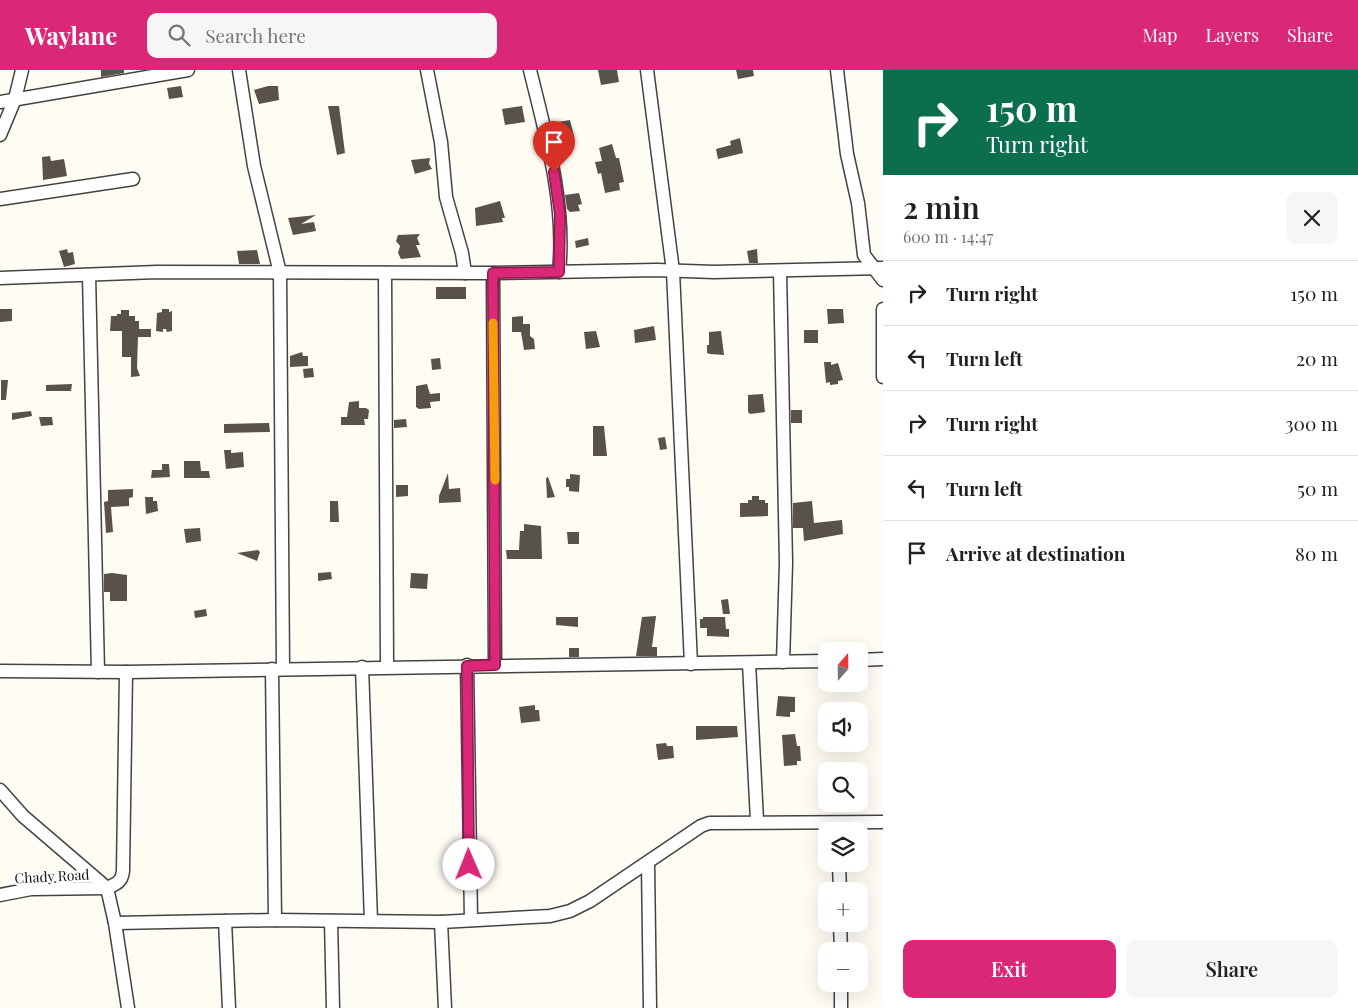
<!DOCTYPE html>
<meta charset="utf-8">
<style>
:root{--surface:#fff;--page:#f6f6f6;--text:#202124;--muted:#757577;--line:#e0e0e0;--accent:#db2777}
body{margin:0;font-family:"Playfair Display",serif;background:var(--page);color:var(--text);height:100vh;display:flex;flex-direction:column;font-size:19px;white-space:nowrap}
*{box-sizing:border-box;margin:0}
p{font-size:16px;color:var(--muted)}
.icon{flex:none;width:28px;height:28px;fill:none;stroke:currentColor;stroke-width:2;stroke-linecap:round;stroke-linejoin:round}
.map{position:relative;flex:1;overflow:hidden}
.side{display:flex;flex-direction:column;background:var(--surface);width:475px}
.side>*{flex:none}
.banner{background:#0b6e4f;color:#fff;overflow:hidden}
.needle{width:32px;rotate:20deg}
.buttons{position:absolute;left:818px;top:572px;display:grid;gap:10px}
.buttons a{display:grid;place-items:center;width:50px;height:50px;border-radius:10px;background:var(--surface);box-shadow:0 5px 20px #0002;font-size:25px}
.pin{position:absolute;display:grid;place-items:center;width:42px;height:42px;color:#fff;margin:-51px -21px;border-radius:50% 50% 50% 0;rotate:-45deg;box-shadow:0 0 5px #0007}
.pin .icon{rotate:45deg}
.me{position:absolute;width:55px;margin:-28px;rotate:359deg;stroke-linejoin:round;filter:drop-shadow(0 0 4px #0008)}
.turn{display:flex;align-items:center;gap:18px;height:105px;padding:0 20px;font-size:22px}
.turn .icon{width:65px;height:65px;stroke-width:2.5}
.turn b{display:block;font-size:35px;line-height:42px}
.round{display:grid;place-items:center;flex:none;width:52px;height:52px;border-radius:10px;background:var(--page)}
.overview{display:flex;align-items:center;justify-content:space-between;height:85px;padding:0 20px}
h1{font-size:30px;font-weight:600;line-height:38px}
.primary-button{display:flex;gap:10px;margin-top:auto;padding:10px 20px}
.primary-button a{flex:1;height:58px;border-radius:10px;background:var(--accent);color:#fff;font-size:20px;font-weight:600;line-height:58px;text-align:center}
.primary-button a+a{background:var(--page);color:var(--text)}
ul{padding:0;list-style:none}
li{display:flex;align-items:center;gap:15px;height:65px;padding:0 20px;border-top:1px solid var(--line)}
li div{flex:1}
li b{display:block;font-size:19px}
li em{font-style:normal}
header{display:flex;align-items:center;gap:30px;box-sizing:border-box;height:70px;padding:0 25px;background:var(--accent);color:#fff}
header strong{font-size:24px}
nav{display:flex;gap:28px;margin-inline-start:auto;font-size:18px}
.search{width:350px;height:45px;background:var(--page);display:flex;align-items:center;gap:12px;box-sizing:border-box;padding:0 18px;border-radius:10px;color:var(--muted);font-size:19px}
main{display:flex;flex:1;min-height:0}
.map>svg:first-child{display:block}
.building{fill:#59514c}
.lines{fill:none;stroke-linecap:round;stroke-linejoin:round}
.minor-casing{stroke:#434343;stroke-width:15}
.minor{stroke:#fff;stroke-width:12}
.route-casing{stroke:#8e194d;stroke-width:12}
.route{stroke:#db2777;stroke-width:9}
.slow{stroke:#f59e0b;stroke-width:9}
.labels{text-anchor:middle;dominant-baseline:central;stroke-width:5;stroke-linejoin:round;paint-order:stroke}
.street-label{font-size:14px;fill:#101010;stroke:#fff}
</style>
<header>
<strong>Waylane</strong>
<div class="search"><svg class="icon" aria-label="search" viewBox="0 0 24 24"><circle cx="10" cy="10" r="6"/><path d="M15 15l6 6"/></svg>Search here</div>
<nav><a>Map</a><a>Layers</a><a>Share</a></nav>
</header>
<main>
<div class="map">
<svg width="883" height="938" viewBox="0 0 883 938">
<rect width="100%" height="100%" fill="#fffcf3"/>
<g class="building">
<path d="M101,0H124V3L101,7Z"/>
<path d="M598,0H617L619,12L601,15Z"/>
<path d="M736,0H753L754,6L738,9Z"/>
<path d="M181,16L183,27L169,29L167,18Z"/>
<path d="M268,16H278L279,30L259,34L254,20Z"/>
<path d="M328,36H339L345,83L337,85Z"/>
<path d="M522,36L525,52L505,55L502,39Z"/>
<path d="M570,50L574,66L560,69L558,52Z"/>
<path d="M740,68L743,83L718,89L716,79L731,75L730,71Z"/>
<path d="M612,74L616,88H619L624,112L619,113L620,120L605,123L601,103L598,104L595,92L602,91L599,78Z"/>
<path d="M50,86L51,91L64,89L67,106L43,110L42,87Z"/>
<path d="M430,88L429,94L432,99L415,104L411,90Z"/>
<path d="M579,123L582,134L578,135L580,141L570,142L567,139L565,125Z"/>
<path d="M500,131L505,148H502L503,152L476,156L475,138Z"/>
<path d="M316,145L301,154L314,152L316,161L293,165L288,148Z"/>
<path d="M420,164L417,168L420,175H416L421,187L401,189L398,183L400,176L396,171L398,165Z"/>
<path d="M588,168L589,175L576,178L575,171Z"/>
<path d="M67,179L68,183L73,182L75,194L64,197L59,181Z"/>
<path d="M757,179L758,193H749L747,181Z"/>
<path d="M257,180L260,194H239L237,181Z"/>
<rect x="436" y="217" width="30" height="12"/>
<path d="M0,239H12V251L0,252Z"/>
<path d="M162,239H169V242L172,241V261L167,262L166,259H163V262L156,261L157,243L162,242Z"/>
<path d="M827,239H843L844,253L828,254Z"/>
<path d="M121,240H129V246H135V251H139V259H151V267H138L137,298L140,306L131,307V287H122V261H110L111,246H117V244H121Z"/>
<path d="M523,246V254H530V266L534,269L535,279L524,280L521,262H512V247Z"/>
<path d="M654,256L656,270L635,273L634,260Z"/>
<rect x="804" y="260" width="14" height="13"/>
<path d="M596,261L600,277L586,279L584,262Z"/>
<path d="M721,261L724,285L710,284L707,283V275H709V262Z"/>
<path d="M302,282L303,286H308V296L290,297V286Z"/>
<path d="M440,288L441,299L432,300L431,289Z"/>
<path d="M824,292H831V295L838,293L843,310L838,311V314L830,315V312L826,313Z"/>
<path d="M313,298L314,307L304,308L303,299Z"/>
<path d="M1,310H8L6,330H1Z"/>
<path d="M72,314L71,321H46V315Z"/>
<path d="M427,314L430,324L440,323V331L430,332L431,338L419,339L416,337V316Z"/>
<path d="M763,324L765,342L750,344L748,342V325Z"/>
<path d="M359,331V338H366L369,340L368,349H364L365,355H341V347H347L349,332Z"/>
<rect x="791" y="340" width="11" height="13"/>
<path d="M31,341L32,346L12,350V343Z"/>
<path d="M39,347H52L53,355L41,356Z"/>
<path d="M406,349L407,357L394,358V350Z"/>
<path d="M269,353L270,362L224,363V354Z"/>
<path d="M593,356H604L607,386H593Z"/>
<path d="M665,367L667,379L660,380L658,368Z"/>
<path d="M224,380H231V383L243,382L244,397L226,399Z"/>
<path d="M184,391H200L201,401H209L210,408H184Z"/>
<path d="M162,394H169L170,407L151,408L152,400H162Z"/>
<path d="M448,403L449,419L460,418L461,432L439,433V426Z"/>
<path d="M570,404L580,405L579,422L569,421V417H566V409H570Z"/>
<path d="M548,407L555,427L547,428L546,408Z"/>
<path d="M396,415H408V426L396,427Z"/>
<path d="M133,419V427L129,428V436L111,437L113,462L106,463L104,432L108,431V420Z"/>
<path d="M752,426H759V430H765V433H768V446L740,447V433H748V430H752Z"/>
<path d="M145,427H153V431H157L158,441L146,444Z"/>
<path d="M330,431H338L339,452H330Z"/>
<path d="M812,431L814,453L842,450L843,464L804,471L803,458H793V433Z"/>
<path d="M524,454L541,456L542,489H507L506,480H519L520,461H524Z"/>
<path d="M200,458L201,471L186,473L184,459Z"/>
<path d="M567,462H579V474H568Z"/>
<path d="M258,480L260,482L257,491L237,483Z"/>
<path d="M331,502L332,509L318,511V503Z"/>
<path d="M112,503L127,505V531H110V522H104V504Z"/>
<path d="M411,503L428,504L427,519L410,518Z"/>
<path d="M728,529L730,544H723L721,530Z"/>
<path d="M206,539L207,546L195,548L194,541Z"/>
<path d="M656,546L652,577H657V586H636L642,547Z"/>
<path d="M556,547H578V557L556,555Z"/>
<path d="M703,547H725L726,559H729V567L707,566V558H700V549H703Z"/>
<rect x="569" y="578" width="10" height="9"/>
<path d="M778,626L795,627V642H790V647L776,646Z"/>
<path d="M535,635V640H539L540,651L521,653L519,637Z"/>
<path d="M696,656H737L738,667L696,670Z"/>
<path d="M795,664L797,676H800L801,691H797V695L784,696L782,665Z"/>
<path d="M666,673L667,676H673L674,688L658,690L656,674Z"/>
</g>
<g class="lines">
<g class="minor-casing">
<g id="minor">
<path d="M239,0L254,96L280,203L283,599"/>
<path d="M427,0L441,72L446,127L462,183L465,203"/>
<path d="M530,0C546,66 566,133 559,202"/>
<path d="M647,0L673,201L691,594"/>
<path d="M837,0L847,84L858,133L864,185L883,210"/>
<path d="M0,32L188,0"/>
<path d="M0,65L15,29L22,0"/>
<path d="M0,129L133,109"/>
<path d="M780,201L786,493L783,592"/>
<path d="M385,203L387,596"/>
<path d="M493,203L495,595"/>
<path d="M89,205L98,602"/>
<path d="M0,208L157,202L493,203L657,200L714,202L883,198"/>
<path d="M883,239V307"/>
<path d="M859,590L883,589"/>
<path d="M749,593L757,751"/>
<path d="M467,595L471,850"/>
<path d="M362,597L371,851"/>
<path d="M272,599L275,850"/>
<path d="M0,601L126,602L826,591"/>
<path d="M0,720L23,746L107,818L115,853L128,938"/>
<path d="M648,794L650,938"/>
<path d="M839,794L840,821"/>
<path d="M0,825L31,819L107,818C116,814 122,812 123,801L126,602"/>
<path d="M225,851L229,938"/>
<path d="M331,851L333,938"/>
<path d="M441,852L445,938"/>
<path d="M115,853L275,850L441,852L550,846L570,841L590,831L701,756L709,753L883,752"/>
<path d="M840,854L841,881"/>
<path d="M841,914V938"/>
</g>
</g>
<use href="#minor" class="minor"/>
</g>
<g class="lines">
<g class="route-casing">
<path id="route" d="M469,795L467,596L495,595L493,203L559,202L560,144L554,102"/>
</g>
<use href="#route" class="route"/>
<path class="slow" d="M493,253L495,410"/>
</g>
<g class="labels">
<g class="street-label">
<text transform="translate(52 806) rotate(-3)">Chady Road</text>
</g>
</g>
</svg>
<div class="buttons">
<a><svg class="needle" viewBox="-14 -14 28 28"><path d="M0-13l5 13h-10z" fill="#e53935"/><path d="M0 13l5-13h-10z" fill="#757577"/></svg></a>
<a><svg class="icon" aria-label="sound" viewBox="0 0 24 24"><path d="M4 9h4l5-4v14l-5-4H4zM17 9q2 3 0 6"/></svg></a>
<a><svg class="icon" aria-label="search" viewBox="0 0 24 24"><circle cx="10" cy="10" r="6"/><path d="M15 15l6 6"/></svg></a>
<a><svg class="icon" aria-label="layers" viewBox="0 0 24 24"><path d="M12 4l9 5-9 5-9-5zM3 14l9 5 9-5"/></svg></a>
<a>+</a>
<a>−</a>
</div>
<div class="pin" style="left:554px;top:102px;background:#d93025"><svg class="icon" aria-label="arrive" viewBox="0 0 24 24"><path d="M6 21V4h12l-3 4 3 4H6"/></svg></div>
<svg class="me" style="left:469px;top:795px" viewBox="-20 -20 40 40"><circle r="19" fill="#fff"/><path d="M0-13L10 11 0 6-10 11z" fill="#db2777"/></svg>
</div>
<section class="side">
<div class="banner">
<div class="turn"><svg class="icon" aria-label="right" viewBox="0 0 24 24"><path d="M7 20v-9h11M14 6l5 5-5 5"/></svg><div><b>150 m</b>Turn right</div></div>
</div>
<div class="overview"><div><h1>2 min</h1><p>600 m · 14:47</p></div><a class="round"><svg class="icon" aria-label="close" viewBox="0 0 24 24"><path d="M6 6l12 12M18 6L6 18"/></svg></a></div>
<ul>
<li><svg class="icon" aria-label="right" viewBox="0 0 24 24"><path d="M7 20v-9h11M14 6l5 5-5 5"/></svg><div><b>Turn right</b></div><em>150 m</em></li>
<li><svg class="icon" aria-label="left" viewBox="0 0 24 24"><path d="M17 20v-9H6M10 6l-5 5 5 5"/></svg><div><b>Turn left</b></div><em>20 m</em></li>
<li><svg class="icon" aria-label="right" viewBox="0 0 24 24"><path d="M7 20v-9h11M14 6l5 5-5 5"/></svg><div><b>Turn right</b></div><em>300 m</em></li>
<li><svg class="icon" aria-label="left" viewBox="0 0 24 24"><path d="M17 20v-9H6M10 6l-5 5 5 5"/></svg><div><b>Turn left</b></div><em>50 m</em></li>
<li><svg class="icon" aria-label="arrive" viewBox="0 0 24 24"><path d="M6 21V4h12l-3 4 3 4H6"/></svg><div><b>Arrive at destination</b></div><em>80 m</em></li>
</ul>
<div class="primary-button"><a>Exit</a><a>Share</a></div>
</section>
</main>
